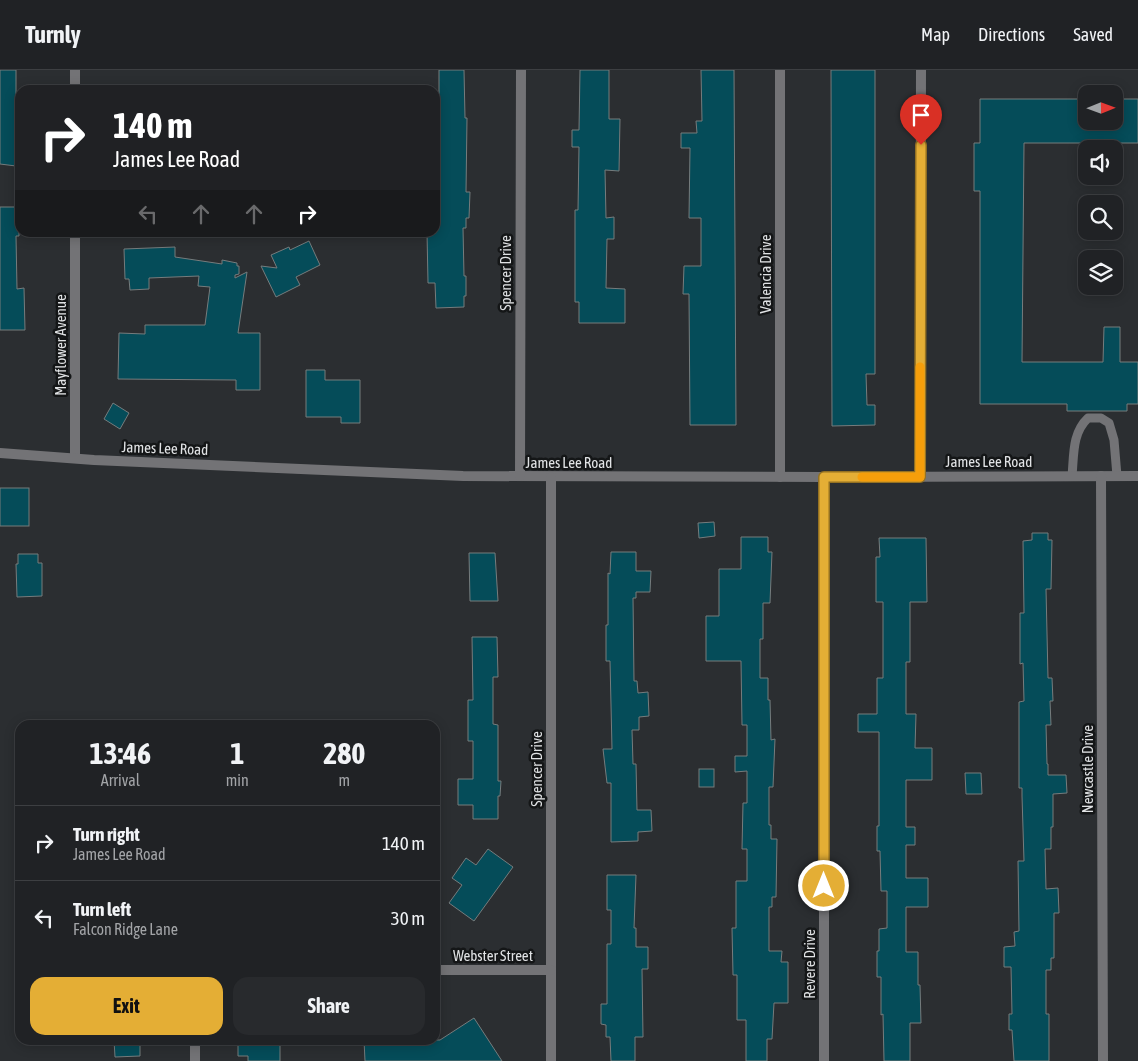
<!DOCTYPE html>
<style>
:root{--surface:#202225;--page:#282a2d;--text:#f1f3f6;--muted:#a2a4a7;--line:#3d3f42;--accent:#e4ae35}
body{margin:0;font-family:"Asap Condensed",sans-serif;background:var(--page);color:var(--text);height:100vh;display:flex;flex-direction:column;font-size:19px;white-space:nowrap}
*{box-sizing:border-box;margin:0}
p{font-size:16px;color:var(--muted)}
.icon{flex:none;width:28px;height:28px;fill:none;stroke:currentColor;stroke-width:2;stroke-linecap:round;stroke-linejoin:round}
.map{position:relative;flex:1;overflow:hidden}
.panel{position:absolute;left:15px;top:650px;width:425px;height:325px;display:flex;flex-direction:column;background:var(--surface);border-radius:15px;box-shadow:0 2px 12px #0003,0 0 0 1px var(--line)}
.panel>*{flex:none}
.banner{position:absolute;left:15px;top:15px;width:425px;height:152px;border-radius:15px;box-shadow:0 2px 12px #0003,0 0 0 1px var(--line);background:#202124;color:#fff;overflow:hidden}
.needle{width:32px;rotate:89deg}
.controls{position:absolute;left:1078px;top:15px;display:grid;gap:10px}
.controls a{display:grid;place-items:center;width:45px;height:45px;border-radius:10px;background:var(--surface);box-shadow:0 2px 12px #0003,0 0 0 1px var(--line);font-size:25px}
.pin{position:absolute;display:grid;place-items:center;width:42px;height:42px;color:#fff;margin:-51px -21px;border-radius:50% 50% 50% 0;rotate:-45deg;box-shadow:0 0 5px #0007}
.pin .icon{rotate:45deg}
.me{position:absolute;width:55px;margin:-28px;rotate:0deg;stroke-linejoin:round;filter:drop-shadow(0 0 4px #0008)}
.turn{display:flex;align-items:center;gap:18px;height:105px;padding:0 15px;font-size:22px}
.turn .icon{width:65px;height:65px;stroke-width:2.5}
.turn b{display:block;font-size:35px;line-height:42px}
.lanes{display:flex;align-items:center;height:48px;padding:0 15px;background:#0003;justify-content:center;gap:25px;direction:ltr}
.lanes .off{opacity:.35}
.eta{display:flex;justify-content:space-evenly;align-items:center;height:85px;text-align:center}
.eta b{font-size:30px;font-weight:700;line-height:35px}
.action{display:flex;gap:10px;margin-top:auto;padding:10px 15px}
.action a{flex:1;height:58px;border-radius:15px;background:var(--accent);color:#111;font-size:20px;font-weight:700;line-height:58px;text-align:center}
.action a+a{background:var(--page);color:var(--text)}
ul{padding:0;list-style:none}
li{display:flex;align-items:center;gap:15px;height:75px;padding:0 15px;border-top:1px solid var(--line)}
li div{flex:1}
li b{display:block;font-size:19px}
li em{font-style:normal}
header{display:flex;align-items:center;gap:30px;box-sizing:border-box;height:70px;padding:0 25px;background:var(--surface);border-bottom:1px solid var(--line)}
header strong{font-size:24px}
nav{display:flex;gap:28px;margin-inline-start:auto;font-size:18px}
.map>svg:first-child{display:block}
.building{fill:#054c59;stroke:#767c7d}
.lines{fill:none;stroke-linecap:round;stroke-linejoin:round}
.lane{stroke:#737376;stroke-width:9}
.street{stroke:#737376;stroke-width:10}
.route-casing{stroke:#947122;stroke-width:12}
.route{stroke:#e4ae35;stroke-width:9}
.slow{stroke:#f59e0b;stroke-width:9}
.labels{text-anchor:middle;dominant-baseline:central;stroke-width:5;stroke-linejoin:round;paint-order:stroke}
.street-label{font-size:15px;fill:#e1e3e5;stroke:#141617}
</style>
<header>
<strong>Turnly</strong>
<nav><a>Map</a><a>Directions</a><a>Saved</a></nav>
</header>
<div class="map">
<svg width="1138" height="991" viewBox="0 0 1138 991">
<rect width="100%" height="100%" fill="#2b2e31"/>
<g class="building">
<path d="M0,0H16V96L0,94Z"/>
<path d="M439,0H464L465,48H467L466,122H470L469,148H466V158H463L464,206H466V226H464V237L436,238L435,213H428L427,162H435V126H439L440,86H435V38H439Z"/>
<path d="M580,0H609V49H620L619,101L605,100L606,148L614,147V169H607L606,218L625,219V253H579V232H575V140H578L579,77H572V60H579Z"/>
<path d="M701,0H734L736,355H690L689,224H683L684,196H701V148H689L690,78H681V63H697L696,51H702Z"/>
<path d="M831,0H875V304H866L867,335H875V355L832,356Z"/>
<path d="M980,29H1086V51H1114V29H1138V73H1024L1022,292H1103L1104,257H1120V292H1138V334H1127V341H1067V334H980V121H974V73H980Z"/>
<path d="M0,137H19V166H16L17,219L24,218L25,260H0Z"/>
<path d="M309,171L320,195L296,207L300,215L276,227L261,196L277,198L271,185L289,177L290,180Z"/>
<path d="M175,177V187L222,194V190L237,193V196H239V204L235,205V208L247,202L238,263H260V320H236V310L118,309L119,263L145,264V255H205L210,217L198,216L199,206L149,208V219L130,220L129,209H125L124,179Z"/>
<path d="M306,300H325V310H360V353H341V347H306Z"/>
<path d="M113,333L129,343L120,359L104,349Z"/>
<rect x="0" y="418" width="29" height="38"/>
<path d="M714,452L715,466L699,468L698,453Z"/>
<path d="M1032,463H1048V470H1052L1051,519H1046L1048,608H1052L1053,631H1050L1051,655H1046L1047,694H1048V705H1066L1067,723L1053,724V757H1051V779H1045L1046,819L1058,818L1059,843H1054V888H1051V900H1046V944H1049V991H1014L1012,960H1009V944H1012L1011,897H1004V877L1015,876L1014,862L1019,861L1018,791H1024L1022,726V718H1019V632L1024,631L1023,593L1020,594V543H1024L1023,471L1032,470Z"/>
<path d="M741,467H768V482H772L770,533H763V569H760V608H768V630H770L771,670L775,669L773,717H769V755H771V769H777L776,827H772V837H769V881H782L781,892H788V933H774L772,969H767V991H746V950H737V905H733L732,858H736V811H747V779H742L743,733H747V701L735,702V686H747V655H742L741,591H706V546H719V499H741Z"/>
<path d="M879,468H926L927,532H910V592H906V644H916L915,678H932V710H906V757H915V775H906V808H928V837H906V882H918V915H920L921,953H910V991H884L883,944L881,945V907H877V881H879V859L887,858V821H881L880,781H877V756H879V662H858V644H877V608H883V532H876V487H880Z"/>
<path d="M611,482H636V501H651L650,522H636V528H633L634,611H637L638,623L648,622L649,646L639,647V660H632L633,694H636L637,740H651L652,761L638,762V771L611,772V713H607L603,679H612L610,591H606V555H608V503L610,504Z"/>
<path d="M469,483H495L498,531H470Z"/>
<path d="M18,484H38V493H42V526L17,527L16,494H18Z"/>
<path d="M472,567H497L498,607H493V654L498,655V711H501L500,726H498V749H473V735H458V709H473V671H468V630H473Z"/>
<rect x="699" y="699" width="15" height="18"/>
<path d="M965,703H981L982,724H966Z"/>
<path d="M488,779L513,797L474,851L449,833L462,815L452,808L466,788L476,795Z"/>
<path d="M607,805H636L634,858H636V877H648V899H642L643,967H635V991H611L610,967H606V955L601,954V934H607V874H611V840H607Z"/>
<path d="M474,948L502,991H365L364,970H440Z"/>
<path d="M114,970H140V986L115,987Z"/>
<path d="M238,970H269V973H280V991H248V986H238Z"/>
</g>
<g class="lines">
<path class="lane" d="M1072,406C1074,385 1072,363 1088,348H1101L1109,353L1114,370L1117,406"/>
<g class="street">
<path d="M780,0V407"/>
<path d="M75,20V0"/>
<path d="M75,162V388"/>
<path d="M0,383L94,390L463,406L824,407L1138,406"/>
<path d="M520,406L521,0"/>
<path d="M1101,406L1103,991"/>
<path d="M551,407V991"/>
<path d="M920,407L921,0"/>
<path d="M435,900H551"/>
<path d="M195,991V970"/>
<path d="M824,991V407"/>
</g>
</g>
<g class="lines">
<g class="route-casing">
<path id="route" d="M824,816V407H920L921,75"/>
</g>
<use href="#route" class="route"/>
<path class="slow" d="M862,407H920V297"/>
</g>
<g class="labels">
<g class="street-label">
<text transform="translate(505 203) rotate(-90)">Spencer Drive</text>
<text transform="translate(765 204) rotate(-90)">Valencia Drive</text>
<text transform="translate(60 275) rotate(-90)">Mayflower Avenue</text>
<text transform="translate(165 378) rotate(2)">James Lee Road</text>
<text x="989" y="391">James Lee Road</text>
<text x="569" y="392">James Lee Road</text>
<text transform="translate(536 699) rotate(-90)">Spencer Drive</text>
<text transform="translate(1087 699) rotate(-90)">Newcastle Drive</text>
<text x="493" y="885">Webster Street</text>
<text transform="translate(809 894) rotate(-90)">Revere Drive</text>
</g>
</g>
</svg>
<div class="controls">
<a><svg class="needle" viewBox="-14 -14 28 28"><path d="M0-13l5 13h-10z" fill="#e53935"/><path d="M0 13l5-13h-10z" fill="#a2a4a7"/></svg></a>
<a><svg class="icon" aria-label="sound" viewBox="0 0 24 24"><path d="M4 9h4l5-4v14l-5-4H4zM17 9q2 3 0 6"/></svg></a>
<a><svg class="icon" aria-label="search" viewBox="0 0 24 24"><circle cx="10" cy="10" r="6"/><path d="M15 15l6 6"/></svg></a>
<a><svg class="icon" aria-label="layers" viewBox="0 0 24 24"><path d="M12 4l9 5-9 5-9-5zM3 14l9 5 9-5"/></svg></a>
</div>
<div class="pin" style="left:921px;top:75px;background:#d93025"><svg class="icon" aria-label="arrive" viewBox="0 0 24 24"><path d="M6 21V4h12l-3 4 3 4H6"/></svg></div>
<svg class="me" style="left:824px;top:816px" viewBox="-20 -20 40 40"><circle r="17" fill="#e4ae35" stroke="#fff" stroke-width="3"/><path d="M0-11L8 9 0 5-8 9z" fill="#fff"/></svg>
<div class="banner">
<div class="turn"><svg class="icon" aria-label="right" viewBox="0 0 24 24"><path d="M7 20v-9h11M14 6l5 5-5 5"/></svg><div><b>140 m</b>James Lee Road</div></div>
<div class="lanes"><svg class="icon off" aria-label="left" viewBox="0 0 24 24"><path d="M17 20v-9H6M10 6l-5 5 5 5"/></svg><svg class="icon off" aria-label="ahead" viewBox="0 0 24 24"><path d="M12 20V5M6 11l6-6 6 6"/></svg><svg class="icon off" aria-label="ahead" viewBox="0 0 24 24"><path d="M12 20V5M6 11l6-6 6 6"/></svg><svg class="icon" aria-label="right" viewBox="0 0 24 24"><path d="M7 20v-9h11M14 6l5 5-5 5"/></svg></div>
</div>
<section class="panel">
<div class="eta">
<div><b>13:46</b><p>Arrival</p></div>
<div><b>1</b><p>min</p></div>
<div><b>280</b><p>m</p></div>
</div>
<ul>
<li><svg class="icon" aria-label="right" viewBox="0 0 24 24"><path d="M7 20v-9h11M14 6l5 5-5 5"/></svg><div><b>Turn right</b><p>James Lee Road</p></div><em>140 m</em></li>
<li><svg class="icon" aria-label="left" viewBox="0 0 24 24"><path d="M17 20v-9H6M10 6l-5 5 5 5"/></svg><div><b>Turn left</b><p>Falcon Ridge Lane</p></div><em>30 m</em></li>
</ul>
<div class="action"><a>Exit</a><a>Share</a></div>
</section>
</div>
